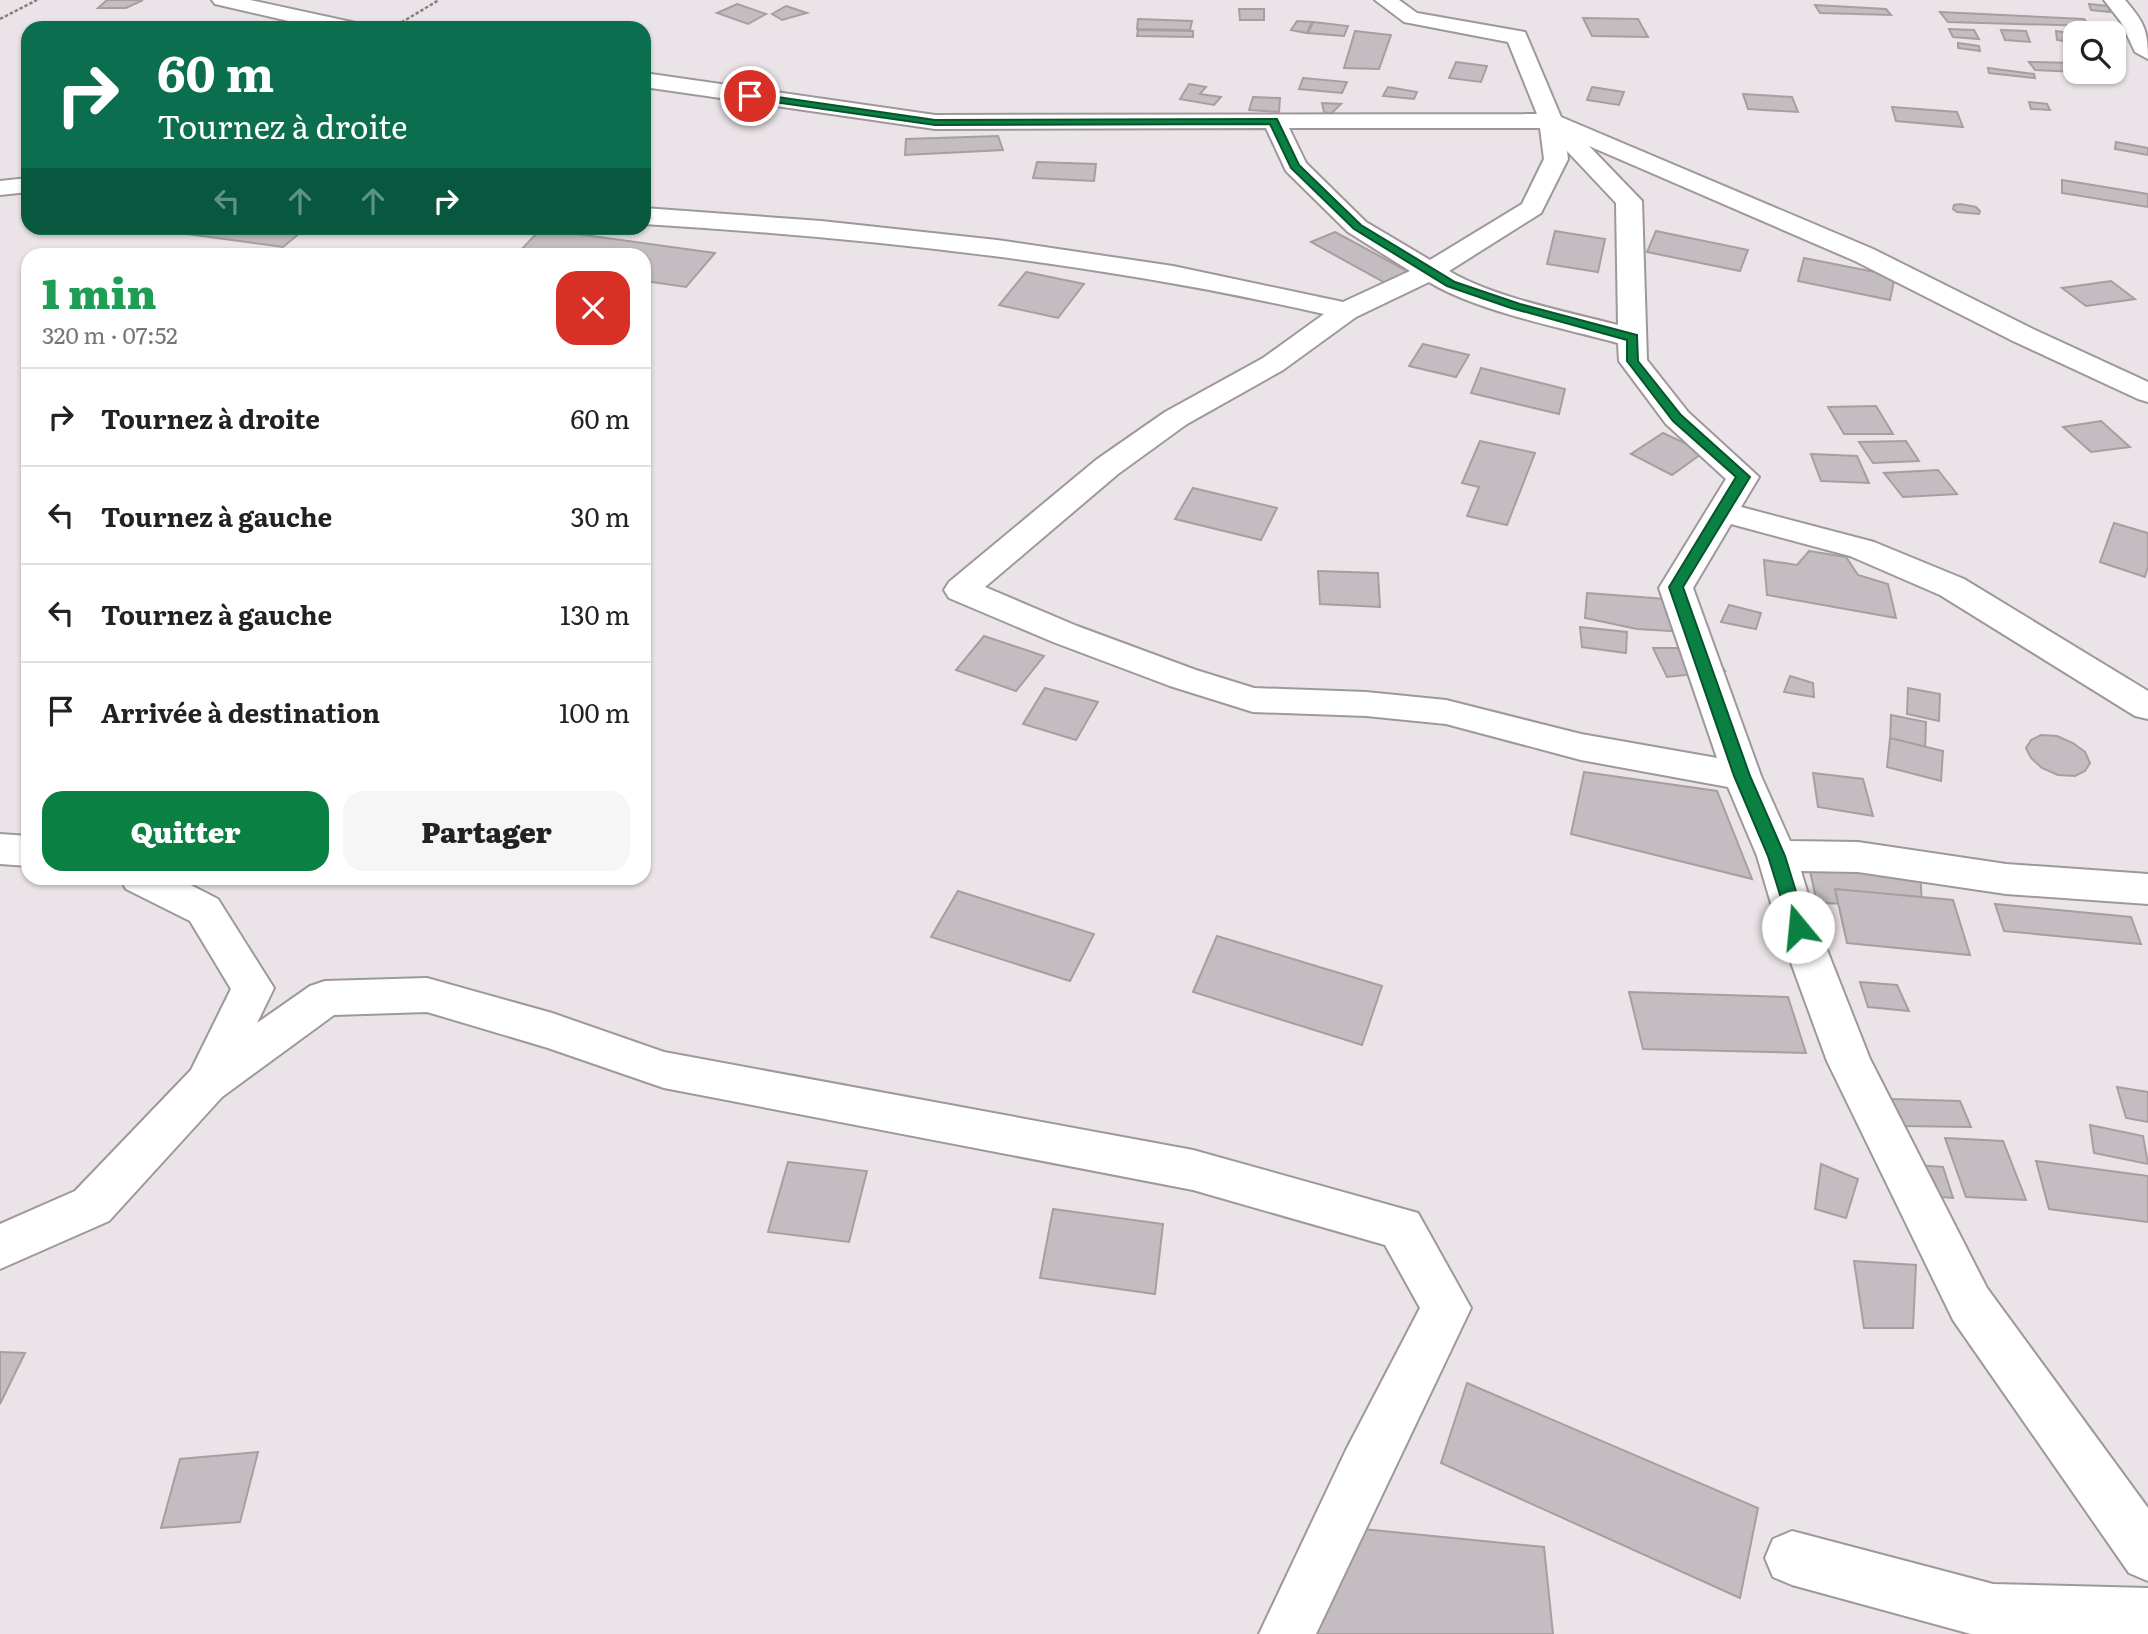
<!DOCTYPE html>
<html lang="fr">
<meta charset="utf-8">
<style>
:root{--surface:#fff;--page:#f6f6f6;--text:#222;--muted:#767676;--line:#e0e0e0;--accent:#0b8043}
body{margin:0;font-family:Literata,serif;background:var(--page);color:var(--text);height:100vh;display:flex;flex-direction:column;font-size:26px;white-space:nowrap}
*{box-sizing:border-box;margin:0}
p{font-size:23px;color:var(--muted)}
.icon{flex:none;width:38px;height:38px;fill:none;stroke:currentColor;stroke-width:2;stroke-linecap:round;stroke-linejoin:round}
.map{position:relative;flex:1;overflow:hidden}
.details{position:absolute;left:21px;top:248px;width:630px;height:637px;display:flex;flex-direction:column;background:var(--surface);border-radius:21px;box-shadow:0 2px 5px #0004}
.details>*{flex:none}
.banner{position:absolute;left:21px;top:21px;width:630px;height:214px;border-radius:21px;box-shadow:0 2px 5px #0004;background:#0b6e4f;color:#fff;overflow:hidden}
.tools{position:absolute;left:2063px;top:21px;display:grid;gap:14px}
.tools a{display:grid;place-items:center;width:63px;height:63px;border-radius:14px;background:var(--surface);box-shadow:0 2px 5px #0004;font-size:35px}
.pin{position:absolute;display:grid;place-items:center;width:60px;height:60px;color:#fff;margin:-30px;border:4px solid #fff;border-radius:50%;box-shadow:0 2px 7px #0007}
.me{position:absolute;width:77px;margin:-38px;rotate:343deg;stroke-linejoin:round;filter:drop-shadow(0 0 5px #0008)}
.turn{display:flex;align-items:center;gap:24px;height:147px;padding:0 21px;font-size:32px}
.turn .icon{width:91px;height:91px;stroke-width:2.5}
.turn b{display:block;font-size:49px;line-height:60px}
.lanes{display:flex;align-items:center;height:66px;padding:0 21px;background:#0003;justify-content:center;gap:35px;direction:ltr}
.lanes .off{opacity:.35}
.round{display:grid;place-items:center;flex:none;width:74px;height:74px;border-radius:21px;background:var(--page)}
.summary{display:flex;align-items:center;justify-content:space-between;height:119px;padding:0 21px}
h1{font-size:42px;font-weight:800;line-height:52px;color:#1e9e55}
.primary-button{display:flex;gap:14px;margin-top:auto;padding:14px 21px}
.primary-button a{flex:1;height:80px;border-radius:21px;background:var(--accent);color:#fff;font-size:28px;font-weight:800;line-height:80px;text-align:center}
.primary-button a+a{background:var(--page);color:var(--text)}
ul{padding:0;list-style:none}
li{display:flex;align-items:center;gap:21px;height:98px;padding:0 21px;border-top:2px solid var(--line)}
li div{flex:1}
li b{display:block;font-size:26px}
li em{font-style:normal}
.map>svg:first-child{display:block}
.building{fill:#c3bcc0;stroke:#a69fa2;stroke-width:2}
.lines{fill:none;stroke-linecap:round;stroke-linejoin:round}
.minor-casing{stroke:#9f989b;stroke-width:4}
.path{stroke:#858082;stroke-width:2.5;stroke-dasharray:3.5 2;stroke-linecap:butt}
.minor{fill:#fff;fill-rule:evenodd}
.route{fill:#0b8043;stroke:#07532c;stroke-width:2}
</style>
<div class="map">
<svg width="2148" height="1634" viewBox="0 0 2148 1634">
<rect width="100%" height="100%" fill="#eae3e7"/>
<g class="building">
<path d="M107,0H143L126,8H98Z"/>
<path d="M737,4L766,14L748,24L717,13Z"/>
<path d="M2089,4L2108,6L2110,12L2091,10Z"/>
<path d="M1815,5L1886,9L1891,15L1820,13Z"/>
<path d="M786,6L807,13L782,20L772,14Z"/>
<path d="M1239,9H1264V20H1240Z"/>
<path d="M1940,12L2084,19L2090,26L1948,22Z"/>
<path d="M1583,18L1638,19L1648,37L1592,36Z"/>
<path d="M1138,19L1192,21L1190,30L1137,29Z"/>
<path d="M1297,21L1312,22L1307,33L1291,30Z"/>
<path d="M1313,22L1348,26L1344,36L1308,33Z"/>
<path d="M1949,29L1974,30L1979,39L1953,37Z"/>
<path d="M1138,30L1193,31V37L1137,36Z"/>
<path d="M2001,30L2026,31L2030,42L2005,40Z"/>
<path d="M1355,31L1391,35L1379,69L1344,68Z"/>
<path d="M2056,31L2076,34V43L2057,40Z"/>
<path d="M1958,43L1979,46L1980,51L1958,48Z"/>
<path d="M1456,62L1487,66L1481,82L1449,78Z"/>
<path d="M2029,62L2076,63V72L2035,70Z"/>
<path d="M1988,68L2034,74L2035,78L1989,73Z"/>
<path d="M1303,78L1347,82L1342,93L1299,89Z"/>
<path d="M1189,84L1206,87L1200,94L1221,97L1214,105L1180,99Z"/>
<path d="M1388,87L1417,92L1414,99L1383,96Z"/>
<path d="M1592,87L1624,92L1619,105L1587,100Z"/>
<path d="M1743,94L1792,97L1798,112L1748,109Z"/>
<path d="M1253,97L1280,98L1279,112L1249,110Z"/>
<path d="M2029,102L2047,104L2050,110L2031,109Z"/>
<path d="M1322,103L1341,104L1331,114L1324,112Z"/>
<path d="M1892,107L1957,112L1963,127L1896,121Z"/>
<path d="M998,136L1003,150L905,155L906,139Z"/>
<path d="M2116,142L2148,148V155L2115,149Z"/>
<path d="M1037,162L1096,164L1094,181L1033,178Z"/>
<path d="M2062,180L2148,194V207L2062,193Z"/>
<path d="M1960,204L1976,207L1980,211L1979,214L1957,212L1953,209L1954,205Z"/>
<path d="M142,228H306L283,247Z"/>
<path d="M541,229L715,253L686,287L644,281V256H515Z"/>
<path d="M1555,231L1605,239L1598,272L1547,264Z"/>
<path d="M1656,231L1748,250L1740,271L1647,252Z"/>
<path d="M1335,232L1411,273L1387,284L1311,242Z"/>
<path d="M1804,258L1895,276L1890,300L1798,281Z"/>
<path d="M1026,272L1084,284L1058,318L999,305Z"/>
<path d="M2111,281L2135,299L2086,306L2062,288Z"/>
<path d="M1423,344L1469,355L1456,377L1409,366Z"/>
<path d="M1481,368L1565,389L1559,414L1471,393Z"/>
<path d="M1876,406L1893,434H1844L1828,407Z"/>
<path d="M2101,421L2130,447L2091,452L2063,427Z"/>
<path d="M1663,433L1704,452L1672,475L1631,454Z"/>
<path d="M1480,441L1535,453L1507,525L1467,516L1479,487L1462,483Z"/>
<path d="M1906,441L1919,461L1873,463L1859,442Z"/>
<path d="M1811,454L1857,456L1869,483L1821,481Z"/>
<path d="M1938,470L1957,494L1903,497L1884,473Z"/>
<path d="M1193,488L1277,508L1261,540L1175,519Z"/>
<path d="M2114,523L2148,533V566L2145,577L2100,562Z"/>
<path d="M1809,551L1846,557L1858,575L1888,584L1896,618L1767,595L1764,560L1797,565Z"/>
<path d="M1318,571L1378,573L1380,607L1320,604Z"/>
<path d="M1587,593L1692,601L1703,633L1637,629L1585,618Z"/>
<path d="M1729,605L1761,613L1756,629L1721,622Z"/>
<path d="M1580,627L1627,632L1626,653L1582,647Z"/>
<path d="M984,636L1044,656L1016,691L956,670Z"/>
<path d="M1653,648H1709L1725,671L1667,677Z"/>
<path d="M1790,676L1813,683L1814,697L1784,692Z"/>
<path d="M1045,688L1098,702L1076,740L1023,724Z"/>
<path d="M1908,688L1940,694L1939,721L1907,714Z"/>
<path d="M1891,715L1926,722L1925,752L1890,746Z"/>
<path d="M2041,735L2057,736L2073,743L2085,752L2090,763L2085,771L2075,776L2058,775L2042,768L2031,758L2026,748L2031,740Z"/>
<path d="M1890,738L1943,751L1941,781L1887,767Z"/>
<path d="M1584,772L1717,791L1752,879L1571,834Z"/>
<path d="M1813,773L1863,779L1873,816L1818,807Z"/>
<path d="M1808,862L1920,869L1922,906L1817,903Z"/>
<path d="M1835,889L1953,900L1970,955L1847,943Z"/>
<path d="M958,891L1094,934L1070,981L931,937Z"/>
<path d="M1995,904L2131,917L2141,944L2004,931Z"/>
<path d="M1217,936L1382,986L1362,1045L1193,992Z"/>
<path d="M1860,982L1897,985L1909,1011L1868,1007Z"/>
<path d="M1629,992L1788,997L1806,1053L1643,1049Z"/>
<path d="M2117,1087L2148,1092V1122L2126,1118Z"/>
<path d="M1892,1099L1960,1101L1971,1127L1902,1126Z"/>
<path d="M2090,1125L2143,1136L2148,1164L2094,1153Z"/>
<path d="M1945,1138L2003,1141L2026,1200L1966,1197Z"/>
<path d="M2036,1161L2148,1176V1222L2049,1209Z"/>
<path d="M788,1162L867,1171L849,1242L768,1232Z"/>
<path d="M1821,1164L1858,1179L1846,1218L1815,1209Z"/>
<path d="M1917,1165L1943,1167L1953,1198L1927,1196Z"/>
<path d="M1053,1209L1163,1224L1155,1294L1040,1278Z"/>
<path d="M1854,1261L1916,1265L1913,1328H1864Z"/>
<path d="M0,1352L25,1353L0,1404Z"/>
<path d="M1467,1383L1758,1508L1740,1598L1441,1463Z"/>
<path d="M258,1452L240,1522L161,1528L180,1459Z"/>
<path d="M1312,1524L1544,1547L1553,1634H1313Z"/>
</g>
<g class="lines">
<g class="minor-casing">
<g id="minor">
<path d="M212,0H250L356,23L359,28H319L215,4Z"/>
<path d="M1375,0H1399L1417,13L1525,32L1561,117L1873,249L2033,329L2148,382V402L2138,399L2013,341L1855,261L1589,146L1642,201L1647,360L1688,412L1759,477L1741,507L1874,542L1964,579L2148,691V719L2135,716L1940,595L1850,556L1731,524L1693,588L1761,776L1790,841L1858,842L2006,864L2148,874V904L2006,894L1858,872L1801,871L1818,927L1870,1059L1987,1288L2148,1508V1581L2129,1573L1953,1320L1827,1061L1778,927L1757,856L1728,787L1581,760L1446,724L1366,716L1253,712L1170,686L1053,642L949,598L944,590L949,582L1096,460L1165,412L1263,358L1324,314C1100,263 873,238 644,224V208L821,221L997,240L1173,266L1343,302L1410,271L1348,232L1286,171L1266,128L935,129L644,87V73L935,115L1537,114L1508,42L1404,22ZM1289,128H1540L1544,159L1522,204L1430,260L1366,222L1306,163ZM1567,151L1616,203L1618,325C1568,312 1492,297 1449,271L1541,213L1568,159ZM1429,282C1476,311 1563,328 1618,343L1619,361L1666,424L1726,479L1659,588L1717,758L1581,734L1446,700L1366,692L1254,688L1196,670L1077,626L985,587L1118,474L1187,424L1283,370L1356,317Z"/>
<path d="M2104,0H2125C2144,22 2148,30 2148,59L2135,52L2121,22Z"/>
<path d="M28,178V192L0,195V181Z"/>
<path d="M0,834L28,836V866L0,864Z"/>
<path d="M120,878H177L218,899L274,988L257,1023L310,986L325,981L427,978L552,1013L664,1052L1193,1150L1418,1213L1471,1308L1316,1634H1259L1346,1450L1420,1308L1385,1245L1193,1190L664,1088L548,1048L427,1012L334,1015L222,1097L109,1221L0,1269V1224L75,1191L191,1070L231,989L190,921L126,889Z"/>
<path d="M1792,1531L1993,1584L2148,1588V1634H1971L1792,1585L1773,1577L1765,1558L1773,1539Z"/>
</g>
</g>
<g class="path">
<path d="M0,19L37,0"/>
<path d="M392,28L439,0"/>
</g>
<use href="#minor" class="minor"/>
</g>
<path class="route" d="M750,93L935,120L1277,119L1299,165L1361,225L1455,282L1520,304L1637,335L1638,361L1681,415L1750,477L1683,587L1750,776L1785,856L1807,927L1804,931H1792L1790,927L1768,856L1734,776L1669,587L1736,477L1673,421L1627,361V340L1511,308L1447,286L1354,229L1291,168L1270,124L935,125L746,98L745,96Z"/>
</svg>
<div class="tools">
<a><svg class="icon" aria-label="search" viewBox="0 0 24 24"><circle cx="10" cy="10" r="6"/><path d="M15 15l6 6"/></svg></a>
</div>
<div class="pin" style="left:750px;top:96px;background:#d93025"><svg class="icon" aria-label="arrive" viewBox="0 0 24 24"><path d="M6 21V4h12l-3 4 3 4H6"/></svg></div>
<svg class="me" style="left:1798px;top:927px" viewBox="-20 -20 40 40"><circle r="19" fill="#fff"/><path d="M0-13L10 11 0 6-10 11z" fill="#0b8043"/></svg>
<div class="banner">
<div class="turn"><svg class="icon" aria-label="right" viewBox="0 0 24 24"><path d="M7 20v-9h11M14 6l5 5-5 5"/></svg><div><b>60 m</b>Tournez à droite</div></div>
<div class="lanes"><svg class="icon off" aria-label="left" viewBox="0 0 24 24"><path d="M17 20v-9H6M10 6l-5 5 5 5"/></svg><svg class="icon off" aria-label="ahead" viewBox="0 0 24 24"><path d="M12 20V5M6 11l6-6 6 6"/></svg><svg class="icon off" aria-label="ahead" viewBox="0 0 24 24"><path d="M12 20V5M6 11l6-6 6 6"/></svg><svg class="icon" aria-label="right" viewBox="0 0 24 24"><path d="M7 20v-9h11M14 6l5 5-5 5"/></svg></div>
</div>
<section class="details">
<div class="summary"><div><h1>1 min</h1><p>320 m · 07:52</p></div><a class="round" style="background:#d93025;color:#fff"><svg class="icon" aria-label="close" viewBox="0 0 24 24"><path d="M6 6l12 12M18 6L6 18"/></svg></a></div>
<ul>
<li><svg class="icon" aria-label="right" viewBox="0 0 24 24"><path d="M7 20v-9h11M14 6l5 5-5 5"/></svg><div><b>Tournez à droite</b></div><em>60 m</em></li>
<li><svg class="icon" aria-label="left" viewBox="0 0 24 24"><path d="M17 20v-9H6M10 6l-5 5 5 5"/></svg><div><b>Tournez à gauche</b></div><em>30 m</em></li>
<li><svg class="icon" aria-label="left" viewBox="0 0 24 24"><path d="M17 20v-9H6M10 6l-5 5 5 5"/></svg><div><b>Tournez à gauche</b></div><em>130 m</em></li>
<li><svg class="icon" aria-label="arrive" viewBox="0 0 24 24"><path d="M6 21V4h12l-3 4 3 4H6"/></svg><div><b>Arrivée à destination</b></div><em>100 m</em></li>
</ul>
<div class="primary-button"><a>Quitter</a><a>Partager</a></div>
</section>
</div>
